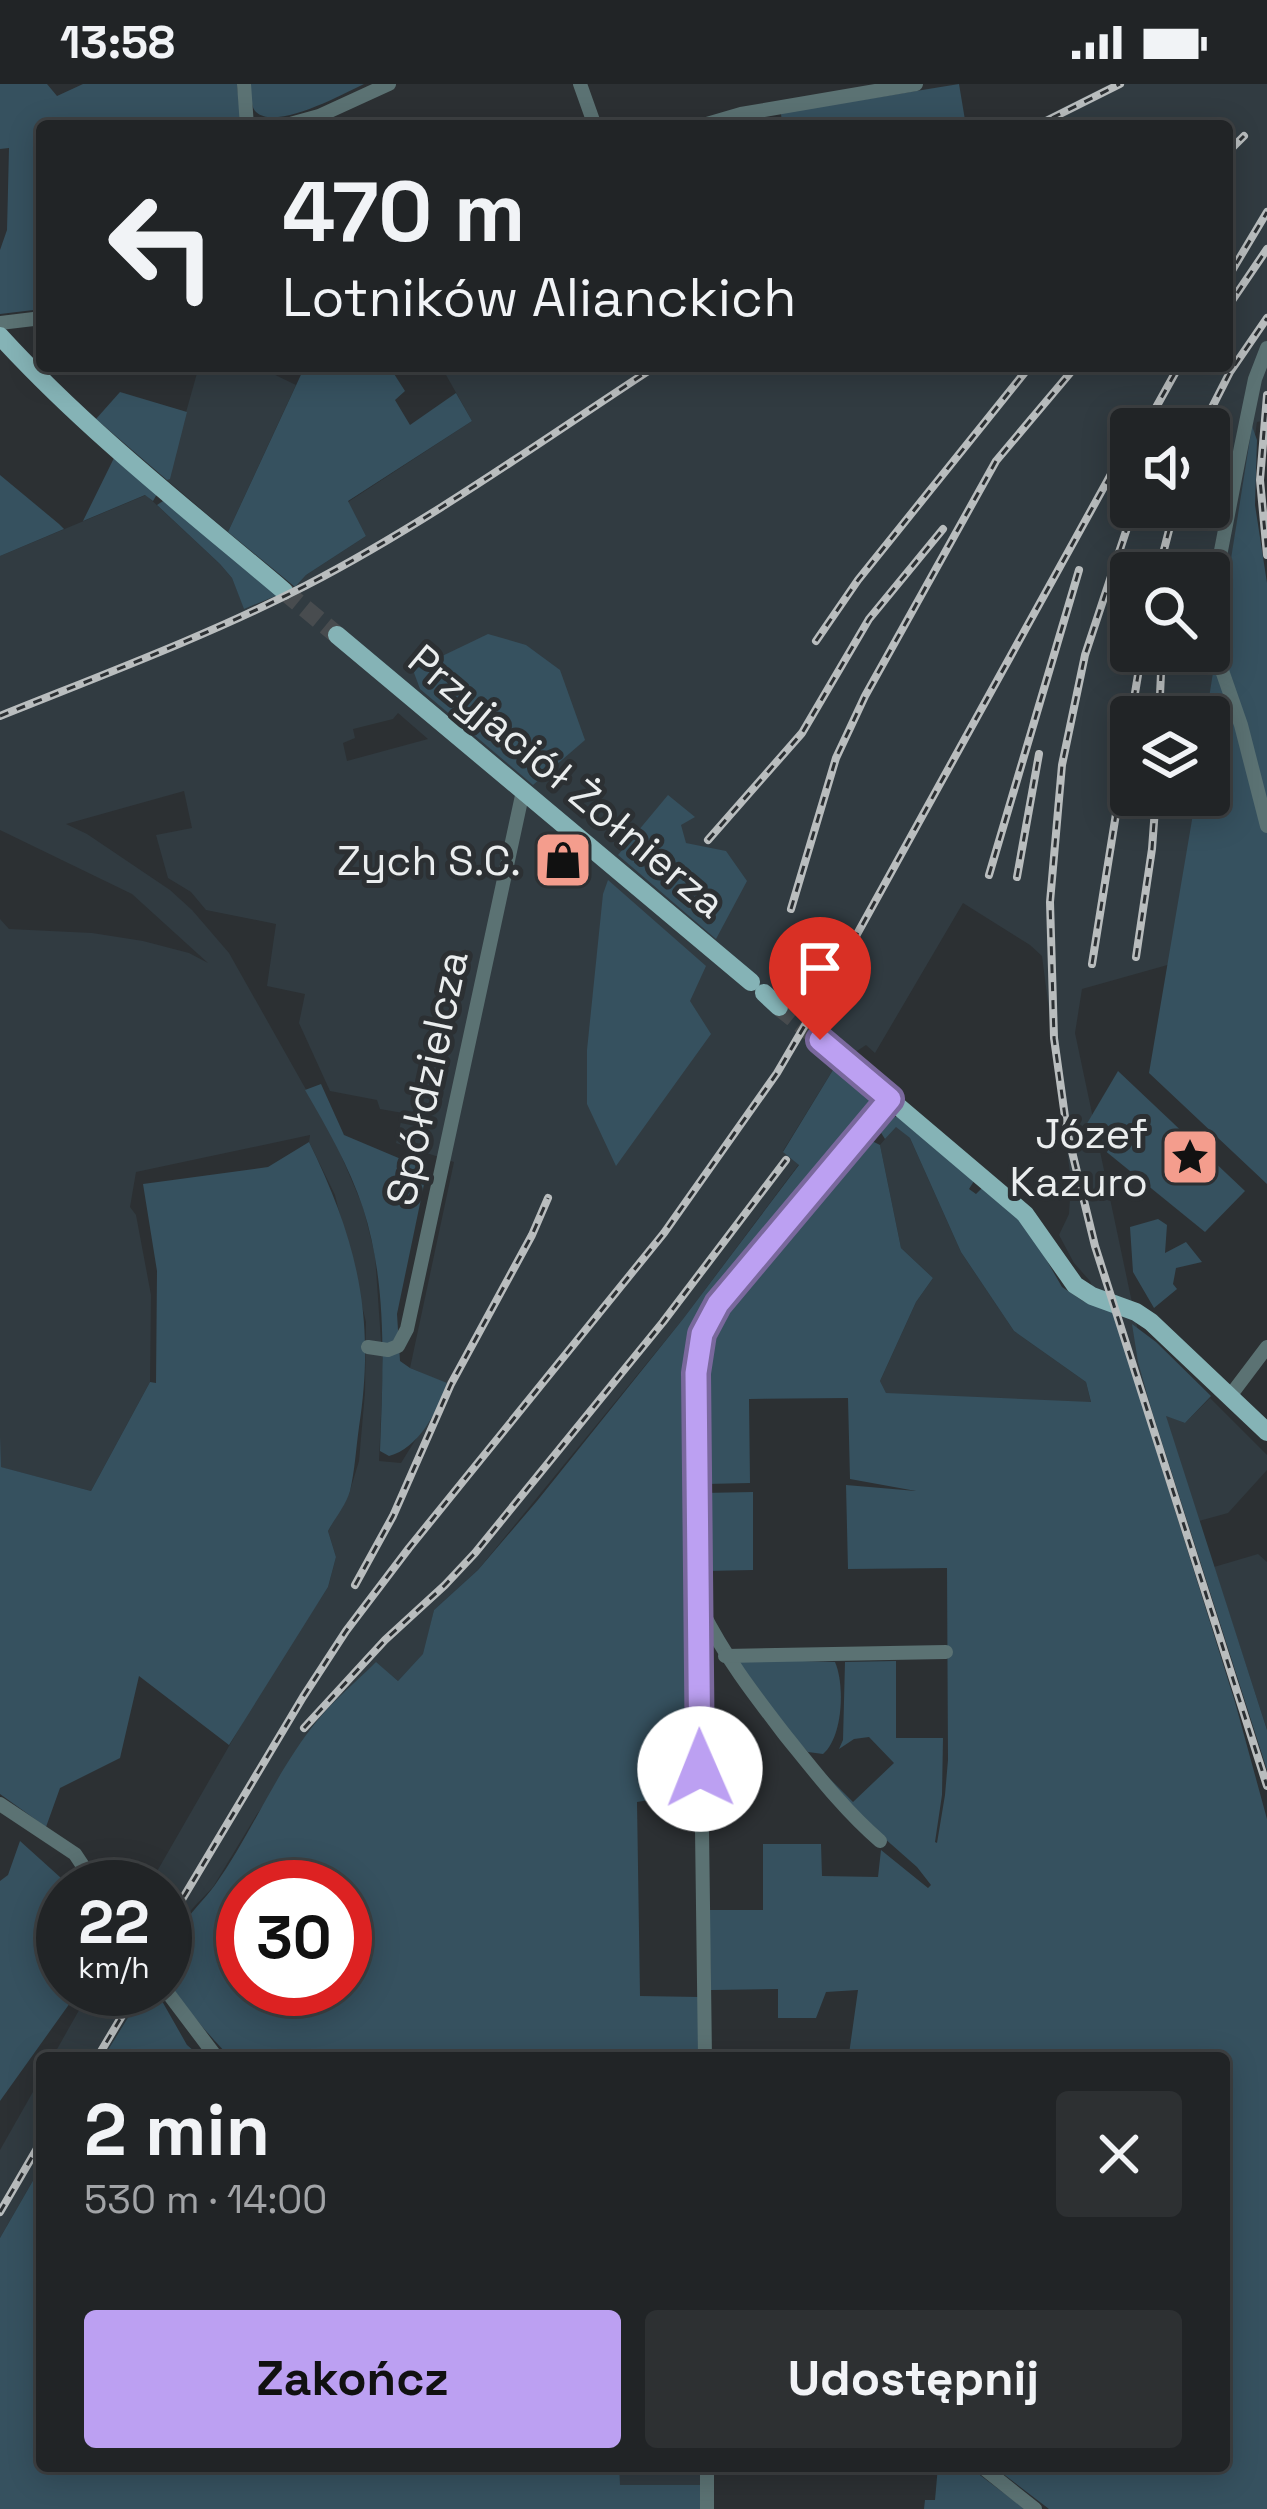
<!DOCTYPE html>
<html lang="pl">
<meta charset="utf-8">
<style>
:root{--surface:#212426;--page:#2d3032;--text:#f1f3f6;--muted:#a2a4a7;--line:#3e4143;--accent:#bca0f2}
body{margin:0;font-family:"Space Grotesk",sans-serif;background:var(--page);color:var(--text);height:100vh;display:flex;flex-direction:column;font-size:45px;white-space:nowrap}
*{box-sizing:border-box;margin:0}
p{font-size:39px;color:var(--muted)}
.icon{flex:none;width:66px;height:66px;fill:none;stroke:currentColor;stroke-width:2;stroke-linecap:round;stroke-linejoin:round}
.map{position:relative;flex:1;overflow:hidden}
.drawer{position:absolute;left:36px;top:1968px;width:1194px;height:420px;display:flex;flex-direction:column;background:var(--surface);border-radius:12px;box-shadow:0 6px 30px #0003,0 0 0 3px var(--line)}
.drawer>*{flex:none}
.hud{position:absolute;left:36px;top:36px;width:1197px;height:252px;border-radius:12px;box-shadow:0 6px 30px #0003,0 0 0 3px var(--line);background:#212426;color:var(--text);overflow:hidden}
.buttons{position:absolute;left:1110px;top:324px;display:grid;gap:24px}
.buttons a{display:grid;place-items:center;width:120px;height:120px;border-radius:12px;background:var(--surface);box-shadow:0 6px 30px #0003,0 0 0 3px var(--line);font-size:60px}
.speed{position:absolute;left:36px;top:1776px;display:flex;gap:24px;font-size:60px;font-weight:700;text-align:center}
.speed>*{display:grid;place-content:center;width:156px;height:156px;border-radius:50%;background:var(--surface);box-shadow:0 6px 30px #0003,0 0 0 3px var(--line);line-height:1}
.speed small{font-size:30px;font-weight:400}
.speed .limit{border:18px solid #d22;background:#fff;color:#111}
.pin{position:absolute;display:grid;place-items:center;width:102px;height:102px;color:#fff;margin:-123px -51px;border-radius:50% 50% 50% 0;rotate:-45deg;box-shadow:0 0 12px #0007}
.pin .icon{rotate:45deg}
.me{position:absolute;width:132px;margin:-66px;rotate:359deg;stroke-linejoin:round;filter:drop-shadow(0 0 9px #0008)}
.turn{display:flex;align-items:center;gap:42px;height:252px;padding:0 48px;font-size:54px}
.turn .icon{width:156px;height:156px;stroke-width:2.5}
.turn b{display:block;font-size:84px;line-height:102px}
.round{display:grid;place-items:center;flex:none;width:126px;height:126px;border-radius:12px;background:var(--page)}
.headline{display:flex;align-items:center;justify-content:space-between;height:204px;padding:0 48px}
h1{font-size:72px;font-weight:700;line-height:90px}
.action{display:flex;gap:24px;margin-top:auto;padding:24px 48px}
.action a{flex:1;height:138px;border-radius:12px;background:var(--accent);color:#111;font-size:48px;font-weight:700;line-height:138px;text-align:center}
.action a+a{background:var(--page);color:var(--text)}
.status{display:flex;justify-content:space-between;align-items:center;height:84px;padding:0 60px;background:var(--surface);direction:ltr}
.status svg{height:33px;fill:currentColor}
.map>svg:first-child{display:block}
.built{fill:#313b41;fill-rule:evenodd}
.green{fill:#36515f;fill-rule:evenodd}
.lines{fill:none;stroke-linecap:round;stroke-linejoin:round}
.major-tunnel{stroke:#484c4f;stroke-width:18;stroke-dasharray:18 9;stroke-linecap:butt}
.minor{stroke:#5b7273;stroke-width:14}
.major{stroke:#85b3b6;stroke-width:18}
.rail-casing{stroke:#b9bdbe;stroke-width:8}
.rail{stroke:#2c3033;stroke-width:3;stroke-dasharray:9;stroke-linecap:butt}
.route-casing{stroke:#7a689d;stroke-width:30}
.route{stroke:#bca0f2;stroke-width:21}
.labels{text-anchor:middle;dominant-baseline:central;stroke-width:10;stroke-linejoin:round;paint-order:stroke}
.street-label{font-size:42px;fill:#eaedee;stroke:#2c3033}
.poi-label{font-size:42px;fill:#eaedee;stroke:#2c3033;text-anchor:end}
</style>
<div class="status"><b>13:58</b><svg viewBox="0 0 49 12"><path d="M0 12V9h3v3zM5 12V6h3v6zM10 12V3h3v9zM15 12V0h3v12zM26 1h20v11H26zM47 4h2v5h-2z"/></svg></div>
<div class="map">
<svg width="1267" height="2425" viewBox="0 0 1267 2425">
<rect width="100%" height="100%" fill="#2c3033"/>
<g class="built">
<path d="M1110,0H1267V336L1257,338L1233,509L1209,633H1131V711H1199L1171,880L1082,905L1075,949L1145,1280L1170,1364L1153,1373L1090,1197L1074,1179L1059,1151L1069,1130L1071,1097L1042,872L1030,861L963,819L875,969L866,961L836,981L783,1067L799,1080L683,1235L478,1486L434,1526L424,1570L398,1597L376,1579L257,1730L213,1803L192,1825L165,1872V1803H148L263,1603L328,1503L336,1473L328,1447L349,1410L359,1377L365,1308L366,1238L335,1111L309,1058L310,1051L136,1088L130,1123L136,1131L151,1211L150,1298L91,1407L0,1383V835L9,845L92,849L143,857L189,869L208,879L132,810L0,746V472L146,411L220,480L232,494L244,524L262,519L295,503L306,491L366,452L348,418L472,337L441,282H1227V42H1026ZM1131,345H1209V423H1131ZM1131,489H1209V567H1131ZM398,629L428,655L347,677L343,659L355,654L353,645L393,635ZM184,707L192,744L156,751L168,794L191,808L206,826L276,840L267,902L305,910L299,939L330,1007L377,1016L380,1025L403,1029L396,1059L454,1078L410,1284L447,1300L442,1313L401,1379L379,1377L383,1286L375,1171L363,1123L335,1057L229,869L192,826L170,806L87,750L66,740Z"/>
<path d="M199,282H266L267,287L296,301L228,448L167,396Z"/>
<path d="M896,1042L910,1054L961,1168L1014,1247L1086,1298L1091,1319L886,1310L880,1297L916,1218L933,1194L901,1164L880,1061Z"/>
<path d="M1210,1314L1267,1371V1386L1228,1429L1199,1437L1165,1331L1185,1339Z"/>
<path d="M1258,1470L1267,1478V1646L1214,1483Z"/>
<path d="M91,1905H145L103,1974H52Z"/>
<path d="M42,1992V2081L0,2154V2066Z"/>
<rect x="619" y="2382" width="81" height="19"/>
</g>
<g class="green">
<path d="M0,0H47L57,12L83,0H237L241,39L240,42H42V225L0,230V166L7,146L9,64L0,65Z"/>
<path d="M251,0H364C343,10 276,47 256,28C250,22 251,8 251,0Z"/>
<path d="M959,0L966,42H782L781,29Z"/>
<path d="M305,282H389L405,307L395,316L410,341L456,309L472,337L348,417L366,452L306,491L295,503L228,448Z"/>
<path d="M120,308L187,328L170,395L167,396L96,335Z"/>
<path d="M1252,342L1257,356L1255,421L1267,499V1100L1149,989L1193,730L1212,725L1209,633H1206Z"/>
<path d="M114,374L157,410L153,417L145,411L83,437Z"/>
<path d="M0,391L59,440L64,445L0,472Z"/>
<path d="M163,417L166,418L278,511L244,525L232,494L220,480L157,421Z"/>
<path d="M488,550L526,561L560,586L585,656L533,701L420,605L413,586Z"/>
<path d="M668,711L695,733L681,741L686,759L726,767L747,797L716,855L618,771Z"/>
<path d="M608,796L706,882L690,917L711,950L616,1082L587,1020V966L603,810Z"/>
<path d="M836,981L871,1010L873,1017L868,1027L870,1030L701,1229L691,1271L697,1665L653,1667L649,1716L637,1718L640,1912L699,1913L701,1974H231C215,1958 169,1907 165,1887C160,1857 199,1823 215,1801C252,1749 276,1687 317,1637C334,1616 357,1597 376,1578L398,1597L423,1570L434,1526L478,1486L537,1417L683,1235L799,1081L783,1068ZM243,1803H345V1905H243Z"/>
<path d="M1118,987L1245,1107L1205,1148L1082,1048Z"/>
<path d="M321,1000L344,1051L427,1086L397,1230L400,1277L410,1284L447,1299C438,1327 418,1365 389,1372L380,1367C383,1286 388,1201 363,1124C349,1082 327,1044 305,1006Z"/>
<path d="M888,1033H898L974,1097L969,1105L976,1110L982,1104L1018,1134L1035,1156L1062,1203L1083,1217L1113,1228L1235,1618L1267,1735V2425H1049L993,2382H1224V1974H851L849,1970L858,1906L826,1908L816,1934H778V1905L711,1906L709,1826H763V1760H821L822,1792L878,1793L881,1766L928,1804L931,1801L917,1783L858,1731L816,1681L853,1718L894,1679L869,1653L854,1655L839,1665L843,1656L845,1578L896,1577V1654H943L942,1711L935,1758L937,1759L945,1711L948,1676L947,1484L848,1485L846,1401L916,1407L850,1395L848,1314L749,1315L750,1399L706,1400L700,1292L710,1240L866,1054L880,1061L901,1164L933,1194L916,1218L880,1297L886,1309L1091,1318L1086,1298L1014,1247L961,1168L910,1054L896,1043L885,1055L878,1044Z"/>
<path d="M309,1058C357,1156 376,1234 359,1343C356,1364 355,1386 350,1407C346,1421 335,1434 328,1447L336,1473L328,1503L229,1661L139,1592L120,1674L60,1704L46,1743L0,1710V1352L1,1383L91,1407L150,1298L156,1299L157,1187L143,1100L268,1083Z"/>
<path d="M1158,1135L1167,1141L1165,1169L1186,1158L1202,1178L1176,1184L1173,1200L1177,1205L1154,1224L1133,1188L1130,1143Z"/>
<path d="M1132,1240L1156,1258L1211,1312L1185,1339L1166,1332L1267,1646V1686L1151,1324L1138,1278Z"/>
<path d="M753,1408V1486L705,1487L703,1409Z"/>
<path d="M742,1575L835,1578C845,1601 843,1653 823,1670L808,1668L781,1640L735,1580Z"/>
<path d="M20,1757L71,1803H63V1905H80L0,2017V1797L8,1791Z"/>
<path d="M145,1906L158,1910L187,1961L202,1974H103Z"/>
<path d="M42,2081V2382H619L620,2401H700V2425H0V2154Z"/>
<path d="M938,2382H968L1025,2425H924L925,2416H935Z"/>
</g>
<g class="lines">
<g class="major-tunnel">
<path d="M284,507L337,551"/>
<path d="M779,923L820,956"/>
</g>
<g class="minor">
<path d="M244,0L247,42"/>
<path d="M580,0L595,42"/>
<path d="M283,42L319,32L389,0"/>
<path d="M700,42L741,30L916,0"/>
<path d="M0,239L42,234"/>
<path d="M1267,264L1255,295L1241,363L1219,477L1214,534L1218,575L1241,641L1267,742"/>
<path d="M368,1263L388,1266L398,1262L407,1245L523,707"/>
<path d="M1230,1312L1267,1263"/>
<path d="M701,1525C725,1573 752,1608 785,1651C815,1688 844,1726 880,1757"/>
<path d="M725,1572L946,1568"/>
<path d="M0,1720L75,1770L97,1803"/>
<path d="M165,1905L217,1974"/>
<path d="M705,1974L696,1289C697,1263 702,1241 718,1220L890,1015"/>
<path d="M707,2382V2425"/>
<path d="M981,2382L1035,2425"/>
</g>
<g class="major">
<path d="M0,252C86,346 187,425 284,507"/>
<path d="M337,551L751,898"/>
<path d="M764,909L779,923"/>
<path d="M820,956L1025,1130L1075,1201L1092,1212L1136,1228L1151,1238L1267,1348"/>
</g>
<g class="rail-casing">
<g id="rail">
<path d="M1036,42L1120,0"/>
<path d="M1227,69L1244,52"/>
<path d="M1227,195L1267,128"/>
<path d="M1227,224L1267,165"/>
<path d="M1267,311L1260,396L1267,471"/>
<path d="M1144,345L1179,282"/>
<path d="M1201,345L1230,288L1267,234"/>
<path d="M1134,423L1085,571L1062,681L1050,818L1054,954L1067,1047L1095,1162L1267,1702"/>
<path d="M1158,489L1175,423"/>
<path d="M816,557L858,496L1030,282"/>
<path d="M0,632C102,591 207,552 305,502C427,439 541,357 656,282"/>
<path d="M1131,633L1142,567"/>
<path d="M1159,633L1162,567"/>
<path d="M708,756L802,649L869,535L943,445"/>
<path d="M989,791L1079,486"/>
<path d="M1017,793L1039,670"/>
<path d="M791,825L836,674L865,612L996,377L1076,282"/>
<path d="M1136,873L1152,765L1156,711"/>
<path d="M1092,880L1131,636"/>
<path d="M355,1501L393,1432L451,1300L532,1151L548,1114"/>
<path d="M304,1644L385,1556L445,1501L475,1469L663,1238L786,1076"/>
<path d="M165,1844L303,1613L346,1547L409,1464L664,1149L777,989L835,890L1131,354"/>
<path d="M97,1974L138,1905"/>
<path d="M0,2128L42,2056"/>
</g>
</g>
<use href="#rail" class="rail"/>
</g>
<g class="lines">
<g class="route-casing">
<path id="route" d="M700,1685L696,1289L702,1250L718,1220L890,1015L820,956"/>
</g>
<use href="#route" class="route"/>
</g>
<defs>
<g id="shop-square" transform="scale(3)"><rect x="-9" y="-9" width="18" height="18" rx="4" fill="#f49d8d" stroke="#2c3033"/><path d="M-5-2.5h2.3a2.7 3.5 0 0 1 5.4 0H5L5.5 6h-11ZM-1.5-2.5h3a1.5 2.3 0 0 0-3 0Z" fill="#111"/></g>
<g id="sight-square" transform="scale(3)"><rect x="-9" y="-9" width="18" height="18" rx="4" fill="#f49d8d" stroke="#2c3033"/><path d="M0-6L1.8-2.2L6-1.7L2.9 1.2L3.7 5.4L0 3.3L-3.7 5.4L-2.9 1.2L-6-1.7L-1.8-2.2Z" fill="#111"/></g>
</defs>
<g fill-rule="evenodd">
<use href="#shop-square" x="563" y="776"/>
<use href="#sight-square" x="1190" y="1073"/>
</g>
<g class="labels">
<g class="street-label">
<text transform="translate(567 697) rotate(40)">Przyjaciół Żołnierza</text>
<text transform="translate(427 994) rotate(-78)">Spółdzielcza</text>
</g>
<g class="poi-label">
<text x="521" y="776">Zych S.C.</text>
<text x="1148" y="1049">Józef<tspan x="1148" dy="48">Kazuro</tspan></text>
</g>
</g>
</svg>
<div class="buttons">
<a><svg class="icon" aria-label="sound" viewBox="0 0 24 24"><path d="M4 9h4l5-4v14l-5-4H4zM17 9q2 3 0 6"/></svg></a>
<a><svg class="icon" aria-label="search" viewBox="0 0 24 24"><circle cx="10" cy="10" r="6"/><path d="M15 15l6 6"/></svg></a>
<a><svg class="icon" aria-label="layers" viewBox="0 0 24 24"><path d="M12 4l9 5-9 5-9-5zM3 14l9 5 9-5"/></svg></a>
</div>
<div class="speed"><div>22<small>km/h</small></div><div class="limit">30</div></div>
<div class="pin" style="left:820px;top:956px;background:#d93025"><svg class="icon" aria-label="arrive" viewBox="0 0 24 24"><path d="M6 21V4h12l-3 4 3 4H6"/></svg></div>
<svg class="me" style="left:700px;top:1685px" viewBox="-20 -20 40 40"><circle r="19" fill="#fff"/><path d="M0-13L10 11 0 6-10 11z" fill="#bca0f2"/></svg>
<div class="hud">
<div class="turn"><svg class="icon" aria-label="left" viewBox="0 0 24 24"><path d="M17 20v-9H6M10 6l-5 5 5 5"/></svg><div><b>470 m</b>Lotników Alianckich</div></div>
</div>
<section class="drawer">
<div class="headline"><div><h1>2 min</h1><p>530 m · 14:00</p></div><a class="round"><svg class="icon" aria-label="close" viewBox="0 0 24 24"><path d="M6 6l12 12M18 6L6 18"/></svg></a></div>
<div class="action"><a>Zakończ</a><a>Udostępnij</a></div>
</section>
</div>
